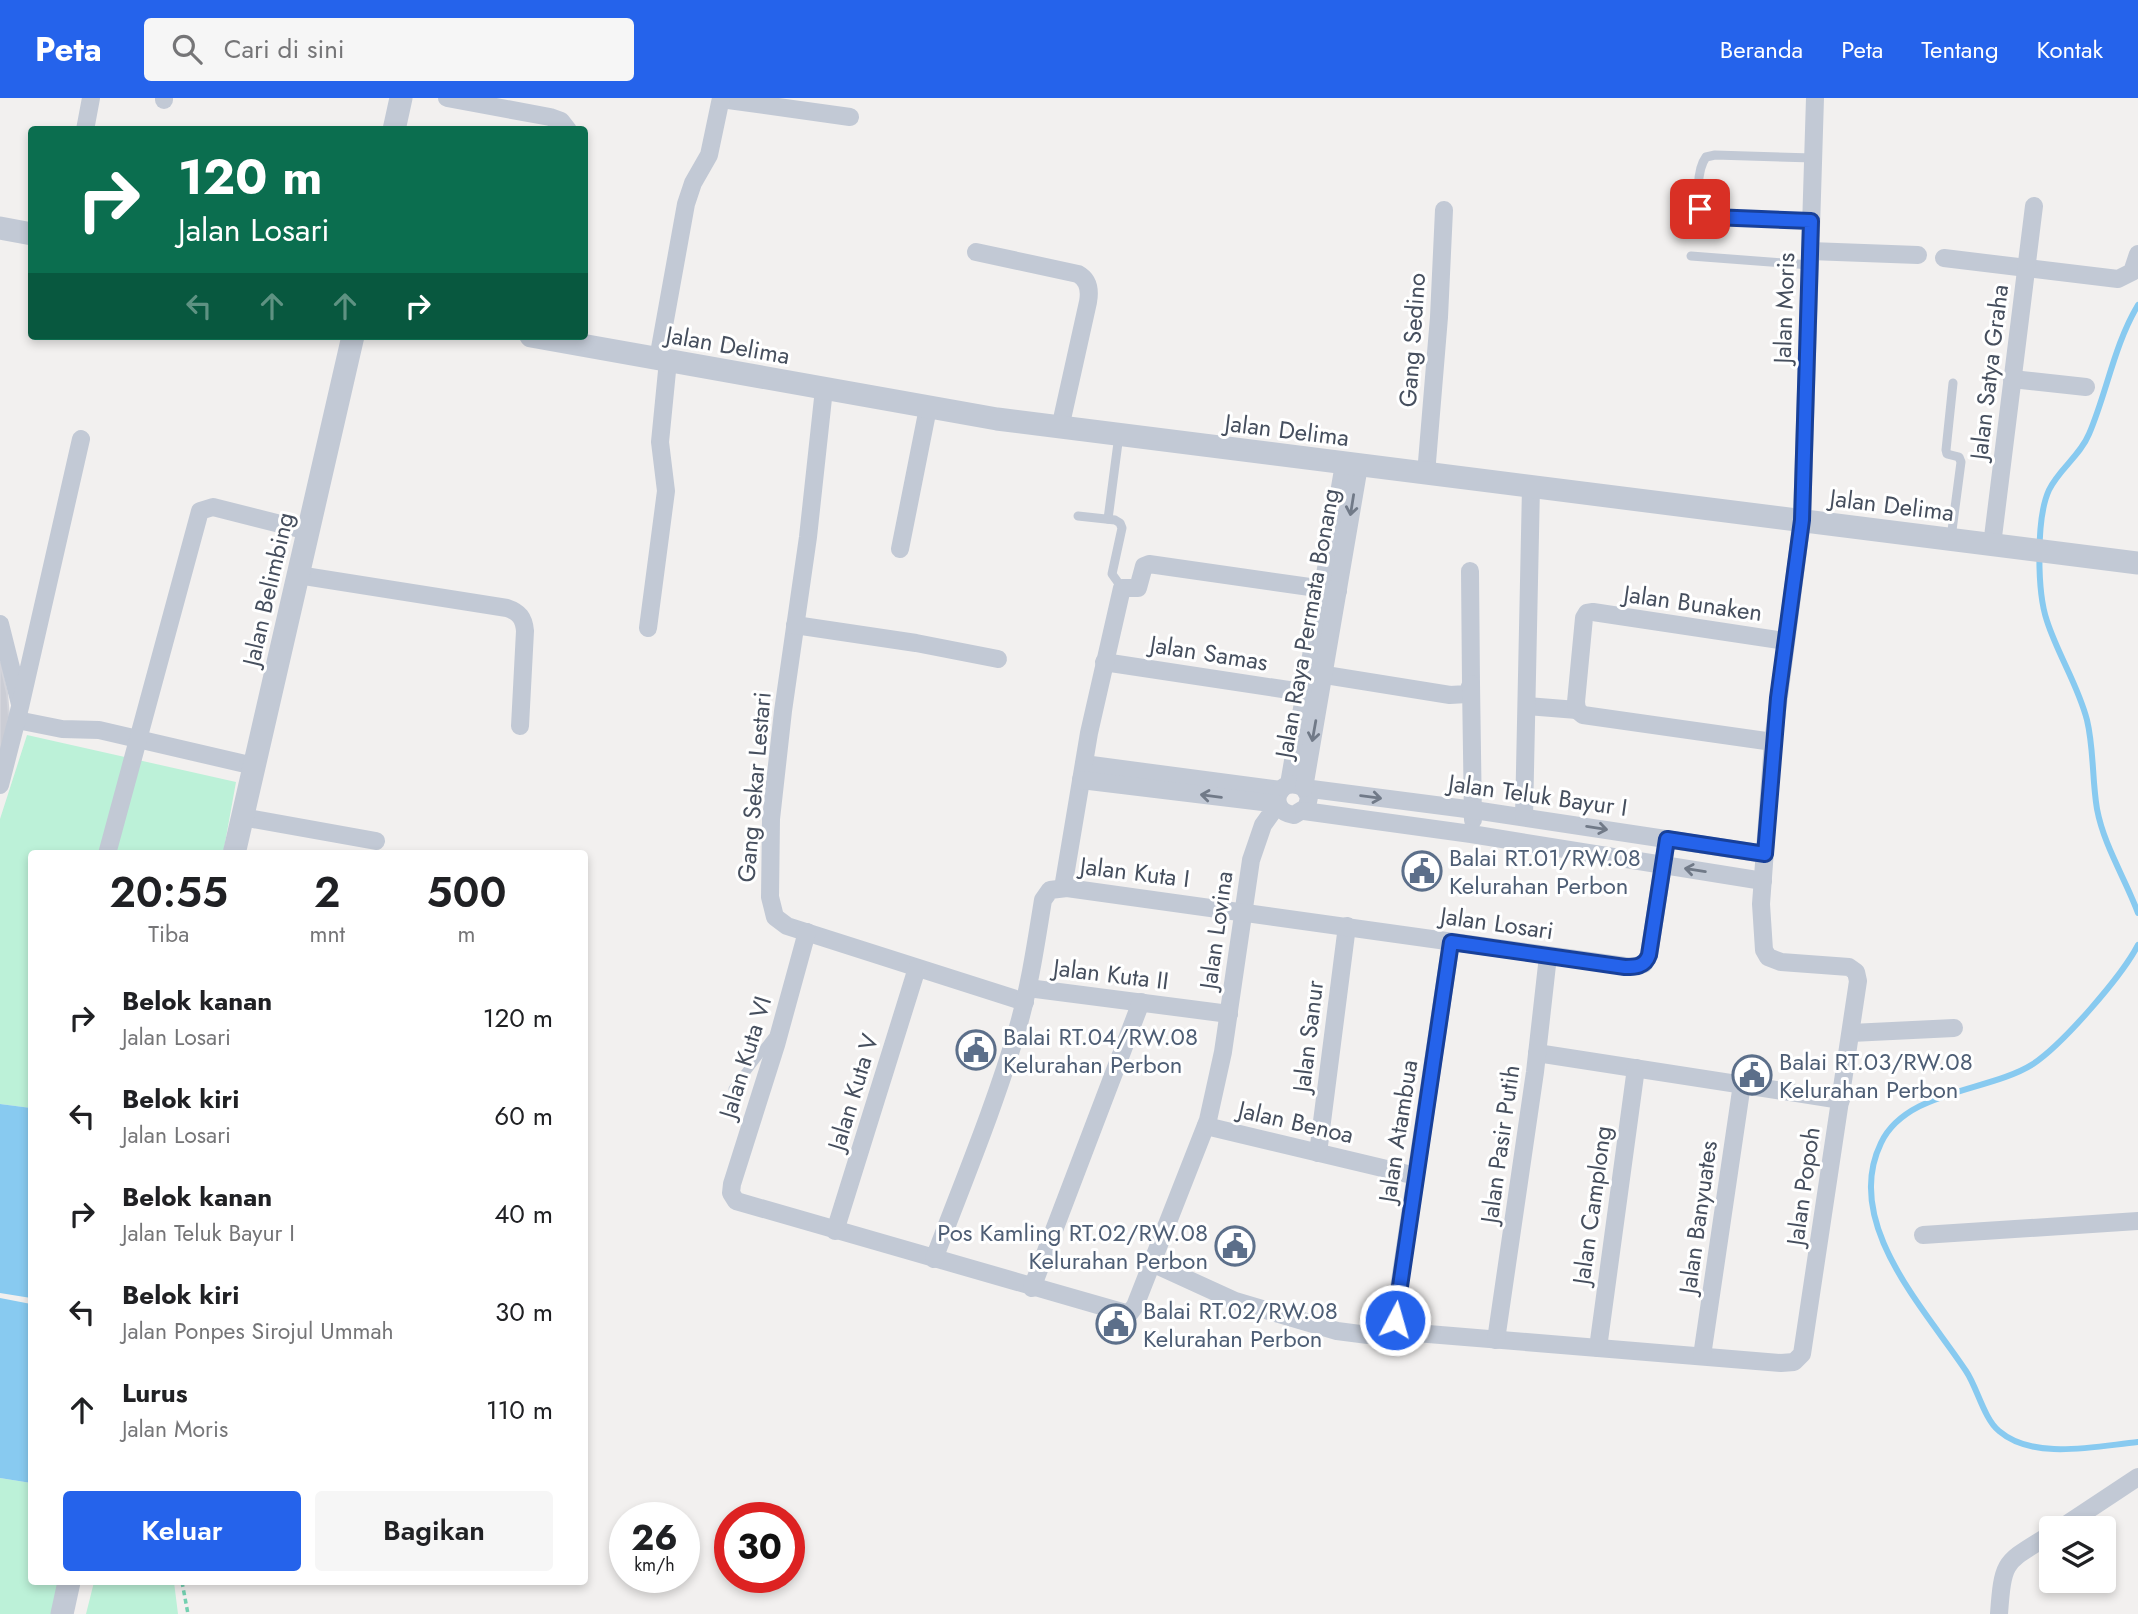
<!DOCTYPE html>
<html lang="id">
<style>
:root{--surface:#fff;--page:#f6f6f6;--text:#202124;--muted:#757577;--accent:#2563eb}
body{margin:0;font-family:Jost,sans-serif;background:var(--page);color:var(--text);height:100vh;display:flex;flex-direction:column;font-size:26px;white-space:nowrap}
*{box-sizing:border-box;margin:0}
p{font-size:23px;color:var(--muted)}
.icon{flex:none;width:38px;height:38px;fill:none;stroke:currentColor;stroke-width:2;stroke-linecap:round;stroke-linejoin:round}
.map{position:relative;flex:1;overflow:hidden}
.panel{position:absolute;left:28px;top:752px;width:560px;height:735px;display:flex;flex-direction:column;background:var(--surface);border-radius:7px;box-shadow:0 4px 10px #0003}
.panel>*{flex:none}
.guide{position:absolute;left:28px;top:28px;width:560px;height:214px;border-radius:7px;box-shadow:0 4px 10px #0003;background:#0b6e4f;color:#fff;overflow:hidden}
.buttons{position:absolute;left:2039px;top:1418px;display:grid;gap:14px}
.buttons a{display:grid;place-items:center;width:77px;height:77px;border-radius:7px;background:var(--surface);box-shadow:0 4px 10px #0003;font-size:35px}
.speed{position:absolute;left:609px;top:1404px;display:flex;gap:14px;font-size:35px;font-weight:700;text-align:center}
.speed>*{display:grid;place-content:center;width:91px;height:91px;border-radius:50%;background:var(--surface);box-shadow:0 4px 10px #0003;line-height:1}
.speed small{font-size:18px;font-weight:400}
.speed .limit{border:10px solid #d22;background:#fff;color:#111}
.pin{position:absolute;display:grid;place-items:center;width:60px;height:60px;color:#fff;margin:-30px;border-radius:14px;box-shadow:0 4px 10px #0006}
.me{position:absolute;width:77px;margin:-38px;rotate:6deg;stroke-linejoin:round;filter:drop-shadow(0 0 5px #0008)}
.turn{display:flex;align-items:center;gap:24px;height:147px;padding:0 35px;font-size:32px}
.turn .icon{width:91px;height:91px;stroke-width:2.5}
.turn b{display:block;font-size:49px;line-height:60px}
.lanes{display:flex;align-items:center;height:66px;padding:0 35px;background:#0003;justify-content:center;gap:35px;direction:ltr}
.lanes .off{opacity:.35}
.eta{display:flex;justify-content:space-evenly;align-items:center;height:119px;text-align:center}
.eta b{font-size:42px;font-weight:600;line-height:49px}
.button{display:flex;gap:14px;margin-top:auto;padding:14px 35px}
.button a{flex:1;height:80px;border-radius:7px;background:var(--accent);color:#fff;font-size:28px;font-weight:600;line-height:80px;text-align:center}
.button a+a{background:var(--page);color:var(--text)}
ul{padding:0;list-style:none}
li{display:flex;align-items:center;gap:21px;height:98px;padding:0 35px}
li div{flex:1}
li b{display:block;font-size:26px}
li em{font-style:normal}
header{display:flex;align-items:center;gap:42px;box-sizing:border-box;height:98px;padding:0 35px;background:var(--accent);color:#fff}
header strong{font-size:33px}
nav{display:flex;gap:38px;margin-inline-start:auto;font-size:24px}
.search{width:490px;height:63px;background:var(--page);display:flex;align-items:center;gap:18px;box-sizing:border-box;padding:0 24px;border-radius:7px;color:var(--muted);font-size:26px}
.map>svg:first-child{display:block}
.green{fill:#bcf1d8}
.water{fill:#88caf0}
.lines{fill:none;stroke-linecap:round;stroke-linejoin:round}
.stream{stroke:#88caf0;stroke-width:6}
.building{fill:#cbcdd5;stroke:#d3d4db;stroke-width:2}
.path{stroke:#73d0b0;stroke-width:3.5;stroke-dasharray:5 3.5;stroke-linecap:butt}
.service{stroke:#c2c9d5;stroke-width:9}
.minor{stroke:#c2c9d5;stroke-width:18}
.tertiary{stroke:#c2c9d5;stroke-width:23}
.oneway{stroke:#717a88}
.route-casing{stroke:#184099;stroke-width:18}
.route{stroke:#2563eb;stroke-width:12}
.labels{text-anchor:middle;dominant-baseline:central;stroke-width:6;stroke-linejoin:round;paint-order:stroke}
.street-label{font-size:24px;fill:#464f5e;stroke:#fff}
.service-label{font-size:24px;fill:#4e5e75;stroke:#fff;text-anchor:start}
</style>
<header>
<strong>Peta</strong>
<div class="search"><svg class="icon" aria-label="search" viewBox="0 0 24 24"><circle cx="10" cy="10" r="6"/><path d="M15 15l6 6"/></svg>Cari di sini</div>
<nav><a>Beranda</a><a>Peta</a><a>Tentang</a><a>Kontak</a></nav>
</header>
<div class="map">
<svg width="2138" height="1516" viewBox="0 0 2138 1516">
<rect width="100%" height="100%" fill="#f2f0ef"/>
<g class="green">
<path d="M27,637L236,684L223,756H32L31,1010L0,1006V721Z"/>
<path d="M0,1380L31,1385L32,1484H58L51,1516H0Z"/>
<path d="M94,1484H174L178,1516H86Z"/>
</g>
<g class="water">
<path d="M0,1006L31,1010V1200L0,1195Z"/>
<path d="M0,1200L31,1206V1385L0,1380Z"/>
</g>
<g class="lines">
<g class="stream">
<path d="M2138,207C2114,247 2107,294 2089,336C2080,358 2059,371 2049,392C2036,420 2037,494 2047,523C2058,557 2078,587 2087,622C2094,651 2092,682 2097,711C2104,748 2125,780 2138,815"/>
<path d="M2138,847C2122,878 2063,946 2033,966C1989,994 1906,992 1881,1045C1842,1125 1925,1211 1966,1273C1977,1289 1984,1321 1999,1333C2034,1363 2097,1348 2138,1344"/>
</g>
</g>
<path class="building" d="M0,564L7,595L9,619L0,676Z"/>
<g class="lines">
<path class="path" d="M182,1484L188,1516"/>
<g class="service">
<path d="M1811,123L1712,119L1705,117C1695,105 1697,71 1706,59L1715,57L1813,60"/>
<path d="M1691,158L1810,167"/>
<path d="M1078,418L1115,422L1120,425L1122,430L1112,476L1122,490"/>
<path d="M1108,421L1119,337"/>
<path d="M1951,440L1961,364L1959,359L1947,356L1946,352L1953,285"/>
<path d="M733,991L772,940"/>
</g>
<g class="minor">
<path d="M447,0L550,19L561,23L568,32"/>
<path d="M721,1L850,19"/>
<path d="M164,2V0"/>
<path d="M85,32L91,0"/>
<path d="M1810,153L1918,157"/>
<path d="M976,154L1078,176C1089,182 1090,193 1088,204L1060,330"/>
<path d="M1944,160L2118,181L2132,174L2138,156"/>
<path d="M658,261L686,106L693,85L709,57L721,0"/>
<path d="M2012,281L2086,289"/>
<path d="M824,291L808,439L783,613L771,721L770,799L775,819L787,828L1025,904"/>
<path d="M1426,376L1439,219L1444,112"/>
<path d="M1992,447L2034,108"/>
<path d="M900,451L928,310"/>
<path d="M298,477L507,510C519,514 524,520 525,533L520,628"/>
<path d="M0,526L20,606"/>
<path d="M795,527L916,545L998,561"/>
<path d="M648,530L666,393L660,344L668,263"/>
<path d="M1104,564L1315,596"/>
<path d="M1313,575L1450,597L1467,596L1471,586L1470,473"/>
<path d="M1471,586L1473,722"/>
<path d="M1527,608L1577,612"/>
<path d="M17,622L62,631L99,632L254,668"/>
<path d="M1773,644L1583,617L1577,612L1576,604L1584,520L1587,515L1593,514L1785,543"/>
<path d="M1084,666L1281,692"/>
<path d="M1289,686L1344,366"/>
<path d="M0,687L20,609L81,341"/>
<path d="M1304,690L1309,699L1307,709L1294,717C1265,713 1278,675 1304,690L1474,712L1765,756"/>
<path d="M1304,690L1359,368"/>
<path d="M1304,713L1471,736L1763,783"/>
<path d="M242,719L376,743"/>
<path d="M1524,719L1531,389"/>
<path d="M107,756L200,413L213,409L308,433"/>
<path d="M1063,790L1089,635L1122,490H1138L1144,468L1149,466L1338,493"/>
<path d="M807,834L776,947L732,1086L731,1095L736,1103L1129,1216L1135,1208L1208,1022L1223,954L1251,762L1263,727L1278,706L1081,682"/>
<path d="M1028,890L1229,916"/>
<path d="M1851,935L1954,930"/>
<path d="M1537,955L1841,1002"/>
<path d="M1206,1028L1416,1078"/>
<path d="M1318,1055L1347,828"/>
<path d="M835,1133L917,870"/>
<path d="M1923,1137L2138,1123"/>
<path d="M934,1161C963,1084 995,1008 1018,929C1030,887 1036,845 1043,802L1050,792L1067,790L1632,869L1644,866L1649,857L1667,741"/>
<path d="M1152,1165L1235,1203L1337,1233L1368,1237L1398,1228"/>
<path d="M1032,1190L1141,904"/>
<path d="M1398,1228L1405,1233L1416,1235L1781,1265L1794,1264L1802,1256L1858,883L1856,874L1849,869L1781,864L1768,859L1764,852L1761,806L1773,644L1802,422L1815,0"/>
<path d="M1398,1228L1395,1222L1396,1210L1451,844"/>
<path d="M1496,1242L1535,974L1548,858"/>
<path d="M1598,1250L1636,970"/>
<path d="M1702,1258L1742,986"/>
<path d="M2061,1430L2138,1379"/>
<path d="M1999,1516C2003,1460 2005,1465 2051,1436"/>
</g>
<g class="tertiary">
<path d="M394,32L401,0"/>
<path d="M0,130L32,136"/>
<path d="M531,238L997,321L2138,465"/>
<path d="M234,756L353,238"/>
<path d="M62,1516L69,1484"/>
</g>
</g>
<defs><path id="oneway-shaft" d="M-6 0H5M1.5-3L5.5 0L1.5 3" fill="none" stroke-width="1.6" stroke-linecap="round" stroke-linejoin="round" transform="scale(1.75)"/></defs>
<g class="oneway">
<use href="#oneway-shaft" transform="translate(1352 407) rotate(99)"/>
<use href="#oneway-shaft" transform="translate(1314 633) rotate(100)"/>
<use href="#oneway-shaft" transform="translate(1211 698) rotate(-173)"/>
<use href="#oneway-shaft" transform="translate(1371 699) rotate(7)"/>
<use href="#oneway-shaft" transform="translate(1597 730) rotate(9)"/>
<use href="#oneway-shaft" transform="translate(1695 772) rotate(-171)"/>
</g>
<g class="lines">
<g class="route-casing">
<path id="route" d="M1395,1222L1451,844L1625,869C1635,869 1645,869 1649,857L1667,741L1765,756L1778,600L1802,422L1811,123L1712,119L1705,117L1700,111"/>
</g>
<use href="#route" class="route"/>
</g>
<defs>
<g id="civic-ring" transform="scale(2.0125)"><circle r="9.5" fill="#fff" stroke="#5c6f8a" stroke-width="1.5"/><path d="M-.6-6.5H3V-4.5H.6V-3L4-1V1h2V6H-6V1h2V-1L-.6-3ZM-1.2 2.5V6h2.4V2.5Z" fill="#5c6f8a"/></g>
</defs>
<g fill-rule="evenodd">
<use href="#civic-ring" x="1422" y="773"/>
<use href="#civic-ring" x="976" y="952"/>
<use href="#civic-ring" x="1752" y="977"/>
<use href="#civic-ring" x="1235" y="1148"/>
<use href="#civic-ring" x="1116" y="1226"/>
</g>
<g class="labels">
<g class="street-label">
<text transform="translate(1784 210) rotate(-88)">Jalan Moris</text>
<text transform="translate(1412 242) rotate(-86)">Gang Sedino</text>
<text transform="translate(728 247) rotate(10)">Jalan Delima</text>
<text transform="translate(1989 274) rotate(-83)">Jalan Satya Graha</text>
<text transform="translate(1287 332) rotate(7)">Jalan Delima</text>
<text transform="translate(1892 407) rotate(7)">Jalan Delima</text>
<text transform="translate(268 491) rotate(-77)">Jalan Belimbing</text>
<text transform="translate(1693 505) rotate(8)">Jalan Bunaken</text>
<text transform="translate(1307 525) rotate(-80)">Jalan Raya Permata Bonang</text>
<text transform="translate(1209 555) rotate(9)">Jalan Samas</text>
<text transform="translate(754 689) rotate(-85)">Gang Sekar Lestari</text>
<text transform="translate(1538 697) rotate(8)">Jalan Teluk Bayur I</text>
<text transform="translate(1135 774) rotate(7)">Jalan Kuta I</text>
<text transform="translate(1497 825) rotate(8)">Jalan Losari</text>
<text transform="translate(1216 832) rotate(-82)">Jalan Lovina</text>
<text transform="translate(1111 876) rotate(7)">Jalan Kuta II</text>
<text transform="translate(1308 938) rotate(-83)">Jalan Sanur</text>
<text transform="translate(745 959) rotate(-73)">Jalan Kuta VI</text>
<text transform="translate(853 994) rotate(-73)">Jalan Kuta V</text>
<text transform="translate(1296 1024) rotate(13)">Jalan Benoa</text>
<text transform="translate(1398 1033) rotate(-81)">Jalan Atambua</text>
<text transform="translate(1500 1046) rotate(-82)">Jalan Pasir Putih</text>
<text transform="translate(1803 1088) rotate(-82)">Jalan Popoh</text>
<text transform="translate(1592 1107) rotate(-82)">Jalan Camplong</text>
<text transform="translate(1698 1119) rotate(-82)">Jalan Banyuates</text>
</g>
<g class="service-label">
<text x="1449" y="759">Balai RT.01/RW.08<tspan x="1449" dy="28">Kelurahan Perbon</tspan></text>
<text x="1003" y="938">Balai RT.04/RW.08<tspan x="1003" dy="28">Kelurahan Perbon</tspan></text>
<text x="1779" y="963">Balai RT.03/RW.08<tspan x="1779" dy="28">Kelurahan Perbon</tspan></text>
<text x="1208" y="1134" text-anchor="end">Pos Kamling RT.02/RW.08<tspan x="1208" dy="28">Kelurahan Perbon</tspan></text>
<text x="1143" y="1212">Balai RT.02/RW.08<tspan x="1143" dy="28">Kelurahan Perbon</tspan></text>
</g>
</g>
</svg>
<div class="buttons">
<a><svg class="icon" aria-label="layers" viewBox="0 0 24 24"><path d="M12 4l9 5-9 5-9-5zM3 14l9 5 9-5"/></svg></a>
</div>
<div class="speed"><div>26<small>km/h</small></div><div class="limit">30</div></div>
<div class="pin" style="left:1700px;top:111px;background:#d93025"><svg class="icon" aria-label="arrive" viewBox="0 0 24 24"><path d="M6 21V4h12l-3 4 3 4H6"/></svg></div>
<svg class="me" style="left:1395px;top:1222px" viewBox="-20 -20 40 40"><circle r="17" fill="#2563eb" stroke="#fff" stroke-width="3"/><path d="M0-11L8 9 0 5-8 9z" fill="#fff"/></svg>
<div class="guide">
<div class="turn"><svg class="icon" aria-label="right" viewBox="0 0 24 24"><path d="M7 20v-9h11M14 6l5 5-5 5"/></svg><div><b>120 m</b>Jalan Losari</div></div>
<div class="lanes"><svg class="icon off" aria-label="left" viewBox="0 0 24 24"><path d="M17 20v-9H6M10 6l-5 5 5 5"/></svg><svg class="icon off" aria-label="ahead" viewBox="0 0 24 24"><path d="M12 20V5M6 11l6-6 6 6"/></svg><svg class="icon off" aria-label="ahead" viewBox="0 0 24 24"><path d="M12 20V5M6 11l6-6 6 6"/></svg><svg class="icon" aria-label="right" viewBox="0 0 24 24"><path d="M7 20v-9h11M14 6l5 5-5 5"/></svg></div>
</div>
<section class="panel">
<div class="eta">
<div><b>20:55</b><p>Tiba</p></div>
<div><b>2</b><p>mnt</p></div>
<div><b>500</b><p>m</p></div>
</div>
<ul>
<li><svg class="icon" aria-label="right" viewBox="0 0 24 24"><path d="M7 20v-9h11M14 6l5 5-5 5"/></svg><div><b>Belok kanan</b><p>Jalan Losari</p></div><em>120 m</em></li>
<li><svg class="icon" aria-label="left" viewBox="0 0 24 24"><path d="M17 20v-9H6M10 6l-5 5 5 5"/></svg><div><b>Belok kiri</b><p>Jalan Losari</p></div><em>60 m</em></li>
<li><svg class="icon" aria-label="right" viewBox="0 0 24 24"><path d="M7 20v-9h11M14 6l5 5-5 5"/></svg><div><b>Belok kanan</b><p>Jalan Teluk Bayur I</p></div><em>40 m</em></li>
<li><svg class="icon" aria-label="left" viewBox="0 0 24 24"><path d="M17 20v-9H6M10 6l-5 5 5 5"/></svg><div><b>Belok kiri</b><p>Jalan Ponpes Sirojul Ummah</p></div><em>30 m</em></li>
<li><svg class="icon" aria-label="ahead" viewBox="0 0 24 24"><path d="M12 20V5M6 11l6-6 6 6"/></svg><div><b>Lurus</b><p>Jalan Moris</p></div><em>110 m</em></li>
</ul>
<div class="button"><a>Keluar</a><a>Bagikan</a></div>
</section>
</div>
